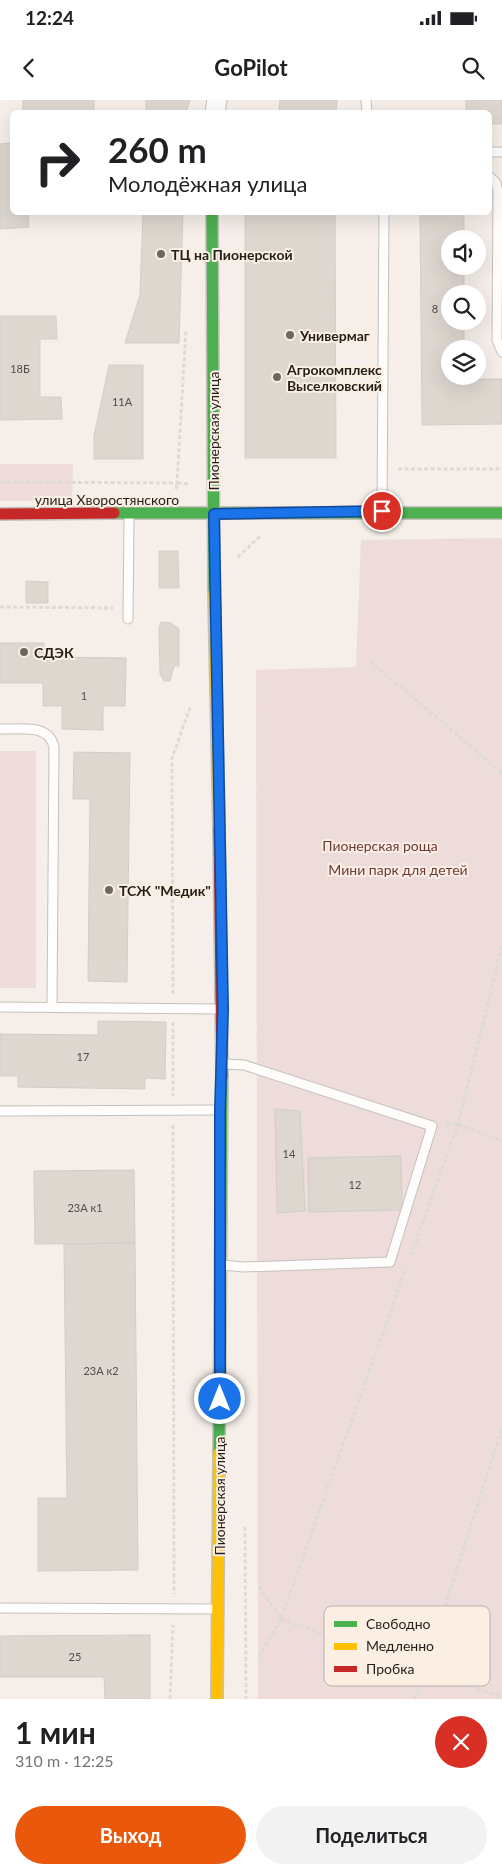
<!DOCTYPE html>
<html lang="ru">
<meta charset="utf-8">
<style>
:root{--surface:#fff;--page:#f2f2f2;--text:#202124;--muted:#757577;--accent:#ea580c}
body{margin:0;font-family:Lato,sans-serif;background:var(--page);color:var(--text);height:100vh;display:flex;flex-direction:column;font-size:19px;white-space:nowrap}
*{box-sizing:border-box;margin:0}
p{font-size:16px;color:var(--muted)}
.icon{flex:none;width:28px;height:28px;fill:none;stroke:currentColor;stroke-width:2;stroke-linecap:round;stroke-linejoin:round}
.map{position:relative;height:1599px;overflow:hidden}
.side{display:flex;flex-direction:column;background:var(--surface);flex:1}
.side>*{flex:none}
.guide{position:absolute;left:10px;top:10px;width:482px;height:105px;border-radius:8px;box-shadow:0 5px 20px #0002;background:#fff;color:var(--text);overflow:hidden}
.fabs{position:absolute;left:441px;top:130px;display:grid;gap:10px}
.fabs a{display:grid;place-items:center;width:45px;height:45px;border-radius:50%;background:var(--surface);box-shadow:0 5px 20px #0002;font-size:25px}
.pin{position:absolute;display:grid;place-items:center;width:42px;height:42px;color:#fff;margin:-21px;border:2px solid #fff;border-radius:50%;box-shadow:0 1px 5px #0007}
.me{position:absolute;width:55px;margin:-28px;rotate:0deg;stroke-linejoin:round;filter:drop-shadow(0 0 4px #0008)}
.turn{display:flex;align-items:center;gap:18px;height:105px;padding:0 15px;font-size:22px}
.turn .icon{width:65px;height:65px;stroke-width:2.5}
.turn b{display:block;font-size:35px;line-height:42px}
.round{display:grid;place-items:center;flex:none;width:52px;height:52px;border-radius:26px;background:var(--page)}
.overview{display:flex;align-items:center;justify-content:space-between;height:85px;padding:0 15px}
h1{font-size:30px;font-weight:700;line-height:38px}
.action{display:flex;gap:10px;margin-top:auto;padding:10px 15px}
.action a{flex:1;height:58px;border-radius:30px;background:var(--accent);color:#fff;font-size:20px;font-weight:700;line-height:58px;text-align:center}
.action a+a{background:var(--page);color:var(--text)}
.status{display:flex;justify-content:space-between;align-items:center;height:35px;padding:0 25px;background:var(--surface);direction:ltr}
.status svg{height:14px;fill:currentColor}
header{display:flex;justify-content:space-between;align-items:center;height:65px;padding:0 15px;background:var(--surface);font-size:22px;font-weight:700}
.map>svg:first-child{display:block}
.green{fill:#eddcd9}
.building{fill:#ddd7cf;stroke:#d1cdc7}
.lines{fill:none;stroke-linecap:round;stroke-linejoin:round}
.lane-casing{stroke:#c5c0bb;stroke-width:11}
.street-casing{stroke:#c5c0bb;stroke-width:21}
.fast-casing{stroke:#c5c0bb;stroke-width:14}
.slow-casing{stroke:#c5c0bb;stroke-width:14}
.jam-casing{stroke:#c5c0bb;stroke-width:14}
.path{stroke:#dcd9d7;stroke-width:3;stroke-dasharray:4 2.5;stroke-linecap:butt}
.lane{stroke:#fefdfc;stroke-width:9}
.street{stroke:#fefdfc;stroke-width:19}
.fast{stroke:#4caf50;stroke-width:11}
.slow{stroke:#ffc107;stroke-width:11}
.jam{stroke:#c62828;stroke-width:11}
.route-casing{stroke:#114b97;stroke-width:12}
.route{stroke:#1a73e8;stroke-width:9}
.poi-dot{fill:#6c6762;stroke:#fbefe4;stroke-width:2}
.labels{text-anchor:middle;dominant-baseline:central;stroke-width:4;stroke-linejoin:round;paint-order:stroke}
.number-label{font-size:11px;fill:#514c47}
.poi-label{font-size:14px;font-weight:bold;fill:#221e1a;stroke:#fbefe4;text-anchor:start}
.street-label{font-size:14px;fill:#221e1a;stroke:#fbefe4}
.park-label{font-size:14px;fill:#6d3838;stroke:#fbefe4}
.key{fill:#fbefe4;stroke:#bab0a7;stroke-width:1}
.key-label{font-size:14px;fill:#221e1a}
</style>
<div class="status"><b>12:24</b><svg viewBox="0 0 49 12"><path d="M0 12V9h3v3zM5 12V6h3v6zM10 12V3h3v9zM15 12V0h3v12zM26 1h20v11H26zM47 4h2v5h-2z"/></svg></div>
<header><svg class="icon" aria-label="back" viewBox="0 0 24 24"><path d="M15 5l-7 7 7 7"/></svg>GoPilot<svg class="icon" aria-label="search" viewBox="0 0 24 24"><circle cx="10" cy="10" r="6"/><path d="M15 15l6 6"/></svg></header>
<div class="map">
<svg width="502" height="1599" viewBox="0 0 502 1599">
<rect width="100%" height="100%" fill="#f6efe9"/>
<g class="green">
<path d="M0,364H73L72,401H0Z"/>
<path d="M502,438V1599H258L256,570L356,567L361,440Z"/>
<rect x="0" y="651" width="36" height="237"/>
</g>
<g class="building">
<rect x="23" y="0" width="71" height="12"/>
<path d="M146,0H190L186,12H146Z"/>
<path d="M280,0H337L336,12H279Z"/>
<path d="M466,0H502V24H490V12H466Z"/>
<path d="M12,43V112H28L29,127L0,129V44Z"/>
<path d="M143,112H183L179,243H125L140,195Z"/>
<path d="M245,112H335L336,358H245Z"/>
<path d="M420,112H464V139H450V166H464V194H450V221H464V249H450V276H465V279H502V324L422,325Z"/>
<path d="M0,216H56L57,239H40V297H61L62,319L0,320Z"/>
<path d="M109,265H143V359H94V336Z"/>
<path d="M159,451H178L179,488H159Z"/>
<path d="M26,481L48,482V503H26Z"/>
<path d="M161,522L171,523L179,529V566H174L170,581H164L160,574L159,529Z"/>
<path d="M0,543H44L43,557L126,558L125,606H103V630L62,629V606H43V583H0Z"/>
<path d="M74,652L130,653L127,882L88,881L90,699H73Z"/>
<path d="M98,921L166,922L165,979L145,978V989L18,987V976H0V934L98,935Z"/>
<path d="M275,1009L300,1011L305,1111L277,1113Z"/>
<path d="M401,1056L402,1110L309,1112L308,1058Z"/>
<path d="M134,1070L135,1143L35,1144L34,1071Z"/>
<path d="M135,1143L138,1470L38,1471V1398H67L64,1144Z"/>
<path d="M150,1535V1599H105L104,1577H0V1536Z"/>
</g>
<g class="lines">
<g class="lane-casing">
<g id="lane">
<path d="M366,0L367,12"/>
<path d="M490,52H502"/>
<path d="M490,77L496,83L498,91L497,240L502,252"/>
<path d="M382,410L384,112"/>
<path d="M128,519L129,417"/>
<path d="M0,629C20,630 49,623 54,647L52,907"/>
<path d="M0,907L220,909"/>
<path d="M0,1011L220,1010"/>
<path d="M222,1165L244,1167L390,1162L432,1026L244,965L225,964"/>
<path d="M0,1508L215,1509"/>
</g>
</g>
<g class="street-casing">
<path id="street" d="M215,12L217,0"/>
</g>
<g class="fast-casing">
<g id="fast">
<path d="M212,112L214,493"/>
<path d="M114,413H502"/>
<path d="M219,1353L222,976"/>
</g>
</g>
<g class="slow-casing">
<g id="slow">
<path d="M214,493L219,728"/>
<path d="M217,1599L219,1353"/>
</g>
</g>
<g class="jam-casing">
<g id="jam">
<path d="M0,414L114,413"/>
<path d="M219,728L222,976"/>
</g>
</g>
<g class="path">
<path d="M398,369H502"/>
<path d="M0,382L177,383L186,229"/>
<path d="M176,389L177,383L189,384"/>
<path d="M238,457L260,436"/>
<path d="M0,507L113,508"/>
<path d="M370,561L502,673"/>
<path d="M173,894L172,658L191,605"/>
<path d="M173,922V996"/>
<path d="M173,1025L174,1494"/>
<path d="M446,1025L458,1024L502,1041"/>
<path d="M411,1155L458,1024L502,845"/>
<path d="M245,1427L246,1599"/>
<path d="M259,1487L281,1519L502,1597"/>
<path d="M259,1557L281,1519L406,1168"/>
<path d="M170,1599L173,1525"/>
<path d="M415,1599L502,1329"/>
</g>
<use href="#lane" class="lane"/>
<use href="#street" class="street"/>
<use href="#fast" class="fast"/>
<use href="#slow" class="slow"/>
<use href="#jam" class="jam"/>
</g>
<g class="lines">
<g class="route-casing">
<path id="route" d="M220,1299V1010L223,909L214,414L382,411"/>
</g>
<use href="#route" class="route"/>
</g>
<g class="poi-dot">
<circle cx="161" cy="154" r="5"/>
<circle cx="290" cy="235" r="5"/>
<circle cx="277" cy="277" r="5"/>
<circle cx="24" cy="552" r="5"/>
<circle cx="109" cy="790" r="5"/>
</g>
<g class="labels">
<g class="number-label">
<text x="435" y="208">8</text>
<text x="20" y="268">18Б</text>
<text x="122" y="301">11А</text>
<text x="84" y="595">1</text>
<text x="83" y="956">17</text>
<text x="289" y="1053">14</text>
<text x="355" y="1084">12</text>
<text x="85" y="1107">23А к1</text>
<text x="101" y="1270">23А к2</text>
<text x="75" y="1556">25</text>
</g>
<g class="poi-label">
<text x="171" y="154">ТЦ на Пионерской</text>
<text x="300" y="235">Универмаг</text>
<text x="287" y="269">Агрокомплекс<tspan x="287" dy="16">Выселковский</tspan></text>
<text x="34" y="552">СДЭК</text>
<text x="119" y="790">ТСЖ "Медик"</text>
</g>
<g class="street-label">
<text transform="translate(213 331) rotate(-90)">Пионерская улица</text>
<text x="107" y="399">улица Хворостянского</text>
<text transform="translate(219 1396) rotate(-90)">Пионерская улица</text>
</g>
<g class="park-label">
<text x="380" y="745">Пионерская роща</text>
<text x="398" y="769">Мини парк для детей</text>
</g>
</g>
<rect x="324" y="1506" width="166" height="80" rx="8" class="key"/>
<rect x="334" y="1521" width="23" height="6" fill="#4caf50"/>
<rect x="334" y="1543" width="23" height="7" fill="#ffc107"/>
<rect x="334" y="1566" width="23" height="6" fill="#c62828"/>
<g class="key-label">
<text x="366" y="1529">Свободно</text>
<text x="366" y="1551">Медленно</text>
<text x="366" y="1574">Пробка</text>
</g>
</svg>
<div class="fabs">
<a><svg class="icon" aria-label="sound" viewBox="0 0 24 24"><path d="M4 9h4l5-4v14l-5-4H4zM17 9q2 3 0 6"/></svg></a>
<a><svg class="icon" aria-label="search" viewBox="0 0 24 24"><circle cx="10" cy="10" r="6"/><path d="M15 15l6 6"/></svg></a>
<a><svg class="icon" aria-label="layers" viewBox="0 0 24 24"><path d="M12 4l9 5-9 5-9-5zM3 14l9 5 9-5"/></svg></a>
</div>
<div class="pin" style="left:382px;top:411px;background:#d93025"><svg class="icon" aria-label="arrive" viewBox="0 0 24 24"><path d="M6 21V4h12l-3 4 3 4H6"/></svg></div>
<svg class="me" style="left:220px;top:1299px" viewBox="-20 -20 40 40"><circle r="17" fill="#1a73e8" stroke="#fff" stroke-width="3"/><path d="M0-11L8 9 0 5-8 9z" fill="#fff"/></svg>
<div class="guide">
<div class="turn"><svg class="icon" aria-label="right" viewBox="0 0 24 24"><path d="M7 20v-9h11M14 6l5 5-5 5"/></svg><div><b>260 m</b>Молодёжная улица</div></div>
</div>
</div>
<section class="side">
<div class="overview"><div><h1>1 мин</h1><p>310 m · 12:25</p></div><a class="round" style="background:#d93025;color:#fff"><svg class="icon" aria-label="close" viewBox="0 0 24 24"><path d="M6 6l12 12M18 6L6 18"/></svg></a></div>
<div class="action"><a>Выход</a><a>Поделиться</a></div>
</section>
